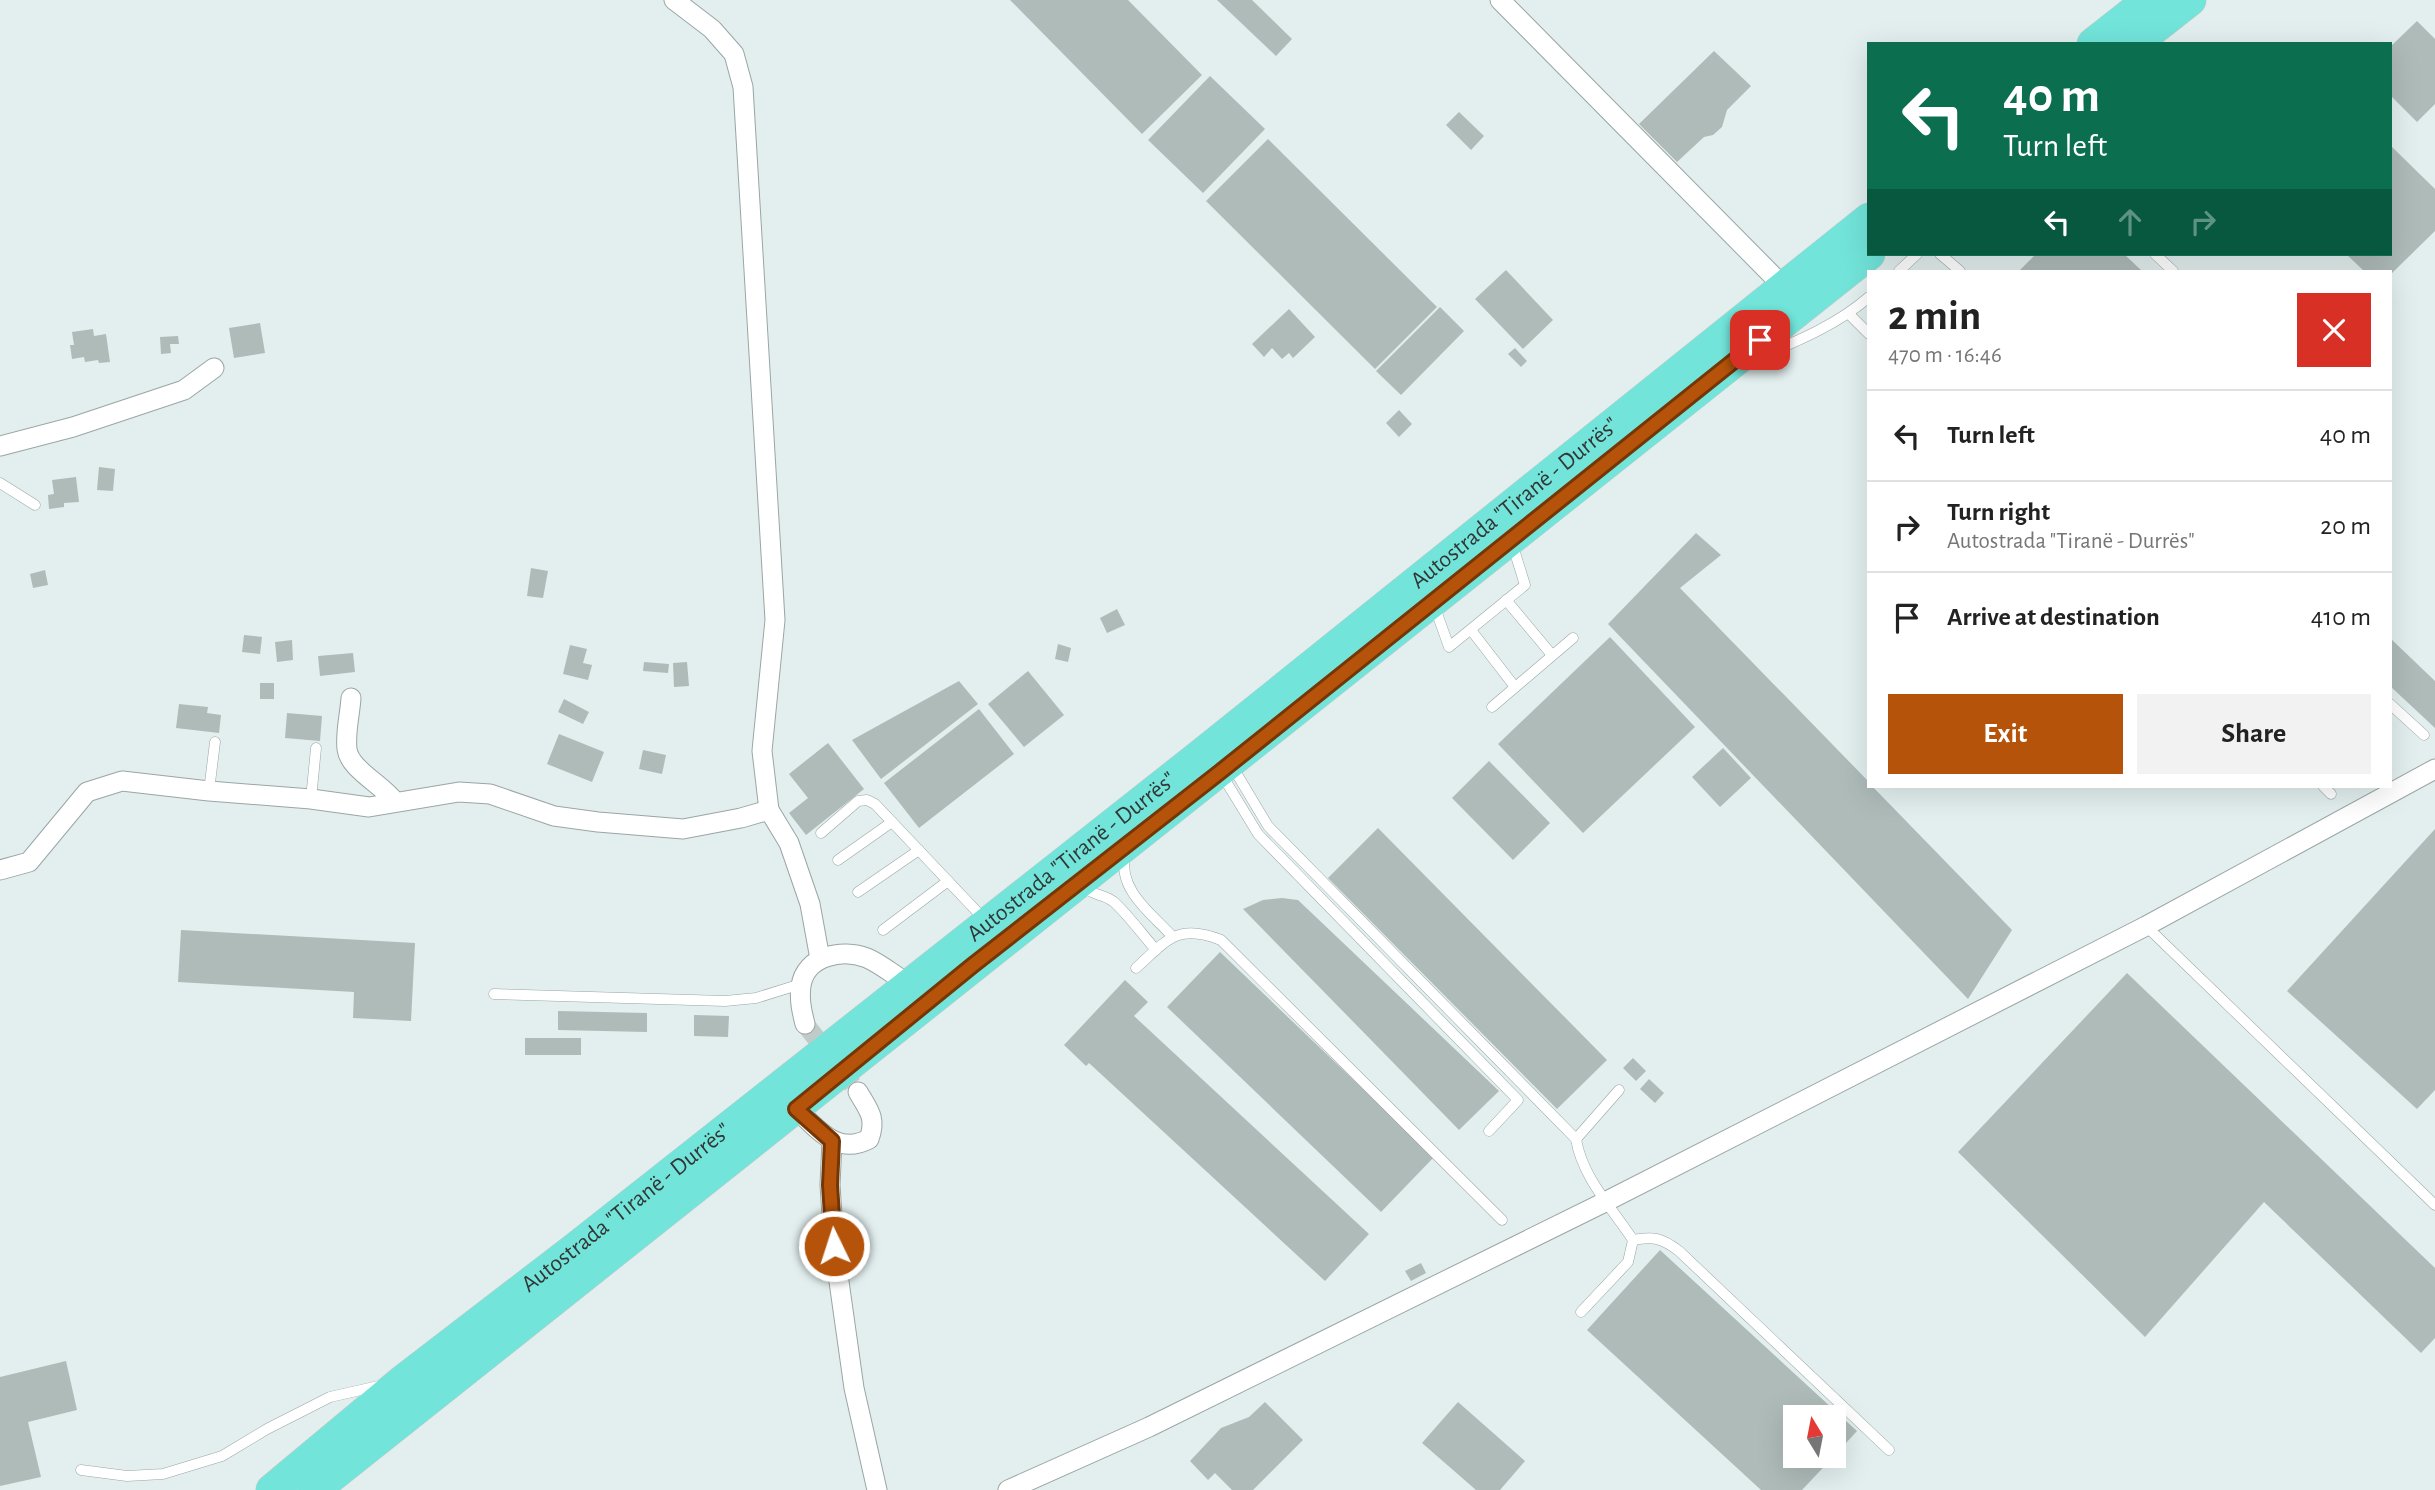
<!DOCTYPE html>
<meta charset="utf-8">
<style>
:root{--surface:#fff;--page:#f2f2f2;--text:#222;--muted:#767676;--line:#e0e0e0;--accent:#b45309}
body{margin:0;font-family:"Alegreya Sans",sans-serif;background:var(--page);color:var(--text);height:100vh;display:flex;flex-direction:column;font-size:26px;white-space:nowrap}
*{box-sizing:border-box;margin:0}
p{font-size:23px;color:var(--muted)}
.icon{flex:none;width:38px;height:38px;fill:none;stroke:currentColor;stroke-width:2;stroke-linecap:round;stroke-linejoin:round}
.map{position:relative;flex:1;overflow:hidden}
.drawer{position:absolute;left:1867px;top:270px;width:525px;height:518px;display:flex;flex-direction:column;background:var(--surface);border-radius:0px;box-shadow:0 7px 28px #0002}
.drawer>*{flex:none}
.guide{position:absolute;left:1867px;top:42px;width:525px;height:214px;border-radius:0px;box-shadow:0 7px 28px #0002;background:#0b6e4f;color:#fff;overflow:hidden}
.needle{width:46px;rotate:350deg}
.fabs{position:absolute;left:1783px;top:1405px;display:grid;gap:14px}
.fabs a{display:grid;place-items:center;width:63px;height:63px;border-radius:0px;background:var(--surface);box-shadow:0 7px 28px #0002;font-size:35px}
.pin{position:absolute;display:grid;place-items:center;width:60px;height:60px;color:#fff;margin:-30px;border-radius:14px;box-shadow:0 4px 10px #0006}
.me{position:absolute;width:77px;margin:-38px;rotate:356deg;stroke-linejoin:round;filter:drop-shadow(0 0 5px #0008)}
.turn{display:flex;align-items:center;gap:24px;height:147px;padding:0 21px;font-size:32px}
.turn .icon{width:91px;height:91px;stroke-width:2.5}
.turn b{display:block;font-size:49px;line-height:60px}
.lanes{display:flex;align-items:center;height:66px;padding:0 21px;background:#0003;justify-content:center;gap:35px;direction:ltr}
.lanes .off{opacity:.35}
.round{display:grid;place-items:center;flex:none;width:74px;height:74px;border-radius:0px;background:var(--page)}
.head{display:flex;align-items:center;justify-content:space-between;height:119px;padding:0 21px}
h1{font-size:42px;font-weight:700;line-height:52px}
.primary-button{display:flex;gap:14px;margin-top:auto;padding:14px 21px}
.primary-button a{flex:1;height:80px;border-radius:0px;background:var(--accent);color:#fff;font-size:28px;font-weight:700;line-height:80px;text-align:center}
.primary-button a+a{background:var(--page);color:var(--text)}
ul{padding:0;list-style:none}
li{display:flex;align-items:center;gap:21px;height:91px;padding:0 21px;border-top:2px solid var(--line)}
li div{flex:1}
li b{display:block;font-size:26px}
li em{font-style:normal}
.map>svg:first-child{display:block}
.building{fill:#aebbb9}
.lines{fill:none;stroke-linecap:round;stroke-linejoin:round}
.minor-tunnel{stroke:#bfcac9;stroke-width:19;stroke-dasharray:19 10;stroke-linecap:butt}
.service-casing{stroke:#99a6a4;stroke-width:11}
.minor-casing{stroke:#99a6a4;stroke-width:21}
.trunk-casing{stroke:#cacbcb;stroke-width:33}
.service{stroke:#fff;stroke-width:10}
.minor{stroke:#fff;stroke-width:19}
.trunk{stroke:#72e4da;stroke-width:32}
.route-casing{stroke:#753606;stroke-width:18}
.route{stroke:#b45309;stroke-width:12}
.labels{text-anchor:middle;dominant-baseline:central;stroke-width:5;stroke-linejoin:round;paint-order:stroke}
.street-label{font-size:24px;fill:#323736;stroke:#fff}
</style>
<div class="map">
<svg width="2435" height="1490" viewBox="0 0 2435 1490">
<rect width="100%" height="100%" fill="#e2efee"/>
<g class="building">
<path d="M1010,0H1128L1202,75L1142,134Z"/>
<path d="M1217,0H1252L1292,39L1276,56Z"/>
<path d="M2417,21L2435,39V104L2417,122L2390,95V47Z"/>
<path d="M1714,51L1751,86L1727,110L1722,127L1713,135L1704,137L1677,162L1639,124Z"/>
<path d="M1210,76L1265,129L1203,193L1148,140Z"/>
<path d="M1459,112L1484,136L1471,150L1446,125Z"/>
<path d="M1268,139L1437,307L1375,369L1206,201Z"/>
<path d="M2390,145L2435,189V231L2390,275V271H2364L2346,254H2390Z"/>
<path d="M2036,254H2124L2142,271H2019Z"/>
<path d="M1506,270L1553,320L1523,349L1475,299Z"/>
<path d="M1440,307L1464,331L1401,395L1376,371Z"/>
<path d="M1289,309L1315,337L1293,358L1289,353L1282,359L1272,348L1264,357L1252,344Z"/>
<path d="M260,323L265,353L234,358L229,328Z"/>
<path d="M93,329L94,336L106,334L110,362L99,363L98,360L85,362L84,357L72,359L70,345H74L72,332Z"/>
<path d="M178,336L179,344H170L171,353L161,354L160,337Z"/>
<path d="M1515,348L1527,361L1521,367L1508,354Z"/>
<path d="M1399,410L1412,424L1399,437L1386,423Z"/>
<path d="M99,467L115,469L113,491L97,490Z"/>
<path d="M76,477L79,502L64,503V507L49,509L48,495L54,494L52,480Z"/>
<path d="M1696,533L1721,555L1680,588L1869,782V786H1872L2012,930L1968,999L1608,624Z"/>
<path d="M531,568L548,571L543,598L527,596Z"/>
<path d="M45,570L48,585L33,588L30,574Z"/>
<path d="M1117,609L1125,625L1107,633L1100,618Z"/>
<path d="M244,635L262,637L260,654L242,652Z"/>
<path d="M1610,637L1695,727L1583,833L1498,744Z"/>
<path d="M2390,638L2435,681V728L2390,686Z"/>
<path d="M292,640L293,660L277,662L275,642Z"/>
<path d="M1058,644L1071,648L1068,662L1055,659Z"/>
<path d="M570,645L587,649L583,663L592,665L588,680L563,674Z"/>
<path d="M353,653L355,672L320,676L318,656Z"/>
<path d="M644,662L669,664L668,673L643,671Z"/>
<path d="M687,662L689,686L674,687L673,663Z"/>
<path d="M1028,671L1064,715L1024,747L988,704Z"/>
<path d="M959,681L978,704L881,779L852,740Z"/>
<rect x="260" y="683" width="14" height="16"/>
<path d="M564,699L589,712L583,724L558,712Z"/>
<path d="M179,704L208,707L207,713L221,715L219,733L176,728Z"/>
<path d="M979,709L1014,754L919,828L884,783Z"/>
<path d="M287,713L322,716L320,741L285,738Z"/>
<path d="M559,734L604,752L592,782L547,764Z"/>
<path d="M828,743L864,789L806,835L789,813L808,798L789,774Z"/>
<path d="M1723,748L1751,778L1720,807L1692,777Z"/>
<path d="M643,750L666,755L662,774L639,769Z"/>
<path d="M1489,761L1550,823L1513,860L1452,798Z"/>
<path d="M1378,828L1607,1060L1557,1109L1328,878Z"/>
<path d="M2435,829V1090L2417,1109L2287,991Z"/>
<path d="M1282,898L1298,900L1499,1091L1459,1130L1243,909L1263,900Z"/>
<path d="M181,930L415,943L411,1021L353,1018L354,992L178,982Z"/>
<path d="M1220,952L1434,1157L1381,1212L1167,1007Z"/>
<path d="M2127,973L2435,1268V1338L2421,1353L2264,1202L2145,1337L1958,1152Z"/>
<path d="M1125,980L1148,1002L1134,1016L1369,1234L1325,1281L1089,1063L1086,1066L1064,1045Z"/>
<path d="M558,1011L647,1013V1032L558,1030Z"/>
<path d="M694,1015L729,1016L728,1037L694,1036Z"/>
<rect x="525" y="1038" width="56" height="17"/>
<path d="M1633,1058L1646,1071L1636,1081L1623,1068Z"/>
<path d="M1649,1079L1664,1093L1655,1103L1640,1089Z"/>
<path d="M1660,1250L1857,1431L1834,1456V1418H1796V1456H1834L1802,1490H1761L1587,1330Z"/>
<path d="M1421,1263L1426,1273L1411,1281L1405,1271Z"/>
<path d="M66,1361L77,1410L28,1422L41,1477L0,1486V1377Z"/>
<path d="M1265,1402L1303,1440L1253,1490H1232L1215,1473L1208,1480L1190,1461L1221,1428L1249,1417Z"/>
<path d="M1458,1402L1525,1461L1500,1490H1476L1422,1443Z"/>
</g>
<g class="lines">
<path class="minor-tunnel" d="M805,1024L858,1092"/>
<g class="service-casing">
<g id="service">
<path d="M1940,254L1960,271"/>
<path d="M2155,254L2173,271"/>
<path d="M1899,271L1917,254"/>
<path d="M1849,314L1869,334"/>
<path d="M1762,356C1800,340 1838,324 1869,297"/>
<path d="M0,483L35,505"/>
<path d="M1506,600L1552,655"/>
<path d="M1434,605L1449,647L1525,585L1512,543"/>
<path d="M1471,630L1515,687"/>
<path d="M2390,704L2424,735"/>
<path d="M1492,707L1573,638"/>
<path d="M1232,766L1268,826L1576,1139L1619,1090"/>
<path d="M1222,775L1258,834L1518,1100L1489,1131"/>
<path d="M2323,786L2331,794"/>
<path d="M209,791L215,742"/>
<path d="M311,799L316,748"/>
<path d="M821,833L858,801L867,800L875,804L984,919"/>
<path d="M1125,856C1118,890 1151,913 1172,936"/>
<path d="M838,860L892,822"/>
<path d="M1084,887C1091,895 1105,894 1114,902C1129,916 1142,934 1156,950"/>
<path d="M858,892L919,850"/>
<path d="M2146,926L2435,1205"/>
<path d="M883,930L948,881"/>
<path d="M1136,968C1167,940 1177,923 1221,940L1502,1220"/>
<path d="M494,994L725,1001L756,998L801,984"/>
<path d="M1576,1139C1582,1177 1612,1208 1633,1240L1628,1262L1581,1312"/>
<path d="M1633,1240C1653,1236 1662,1238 1679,1251L1889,1450"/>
<path d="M81,1470L127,1476L163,1474L222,1456L267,1429L330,1397L383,1385"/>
</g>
</g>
<g class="minor-casing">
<g id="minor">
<path d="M674,0L712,29L734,54L743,87L775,620L762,751L769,810L789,843L810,904L820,959"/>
<path d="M1500,0L1783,286"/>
<path d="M0,446L73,427L184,390L214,368"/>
<path d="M351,698C350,714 345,733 347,749C349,769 383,785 395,802"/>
<path d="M0,870L29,862L87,792L122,781L209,791L311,799L369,807L459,792L490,794L554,816L598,822L683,829L741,818L769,810"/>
<path d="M805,1024C802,1012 799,1000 801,986C805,956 842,948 867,958C881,964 895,976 909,984"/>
<path d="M796,1109C818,1129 837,1156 869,1139C877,1118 868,1109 858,1092"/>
<path d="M832,1141L830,1185L834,1246L854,1388L877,1490"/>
<path d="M1008,1490L1149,1427L1607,1201L2146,926L2435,769"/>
</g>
</g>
<g class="trunk-casing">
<g id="trunk">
<path d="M2093,44L2149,0"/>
<path d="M2134,44L2190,0"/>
<path id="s1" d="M272,1490L404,1380L576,1248L1201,755L1869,219"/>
<path d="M314,1490L1869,254"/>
</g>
</g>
<use href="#service" class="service"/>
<use href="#minor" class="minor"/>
<use href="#trunk" class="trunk"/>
</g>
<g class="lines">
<g class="route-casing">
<path id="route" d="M834,1246L830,1185L832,1141L796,1109L973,965L1220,772L1760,340"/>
</g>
<use href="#route" class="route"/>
</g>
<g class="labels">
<g class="street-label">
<text stroke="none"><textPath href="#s1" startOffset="1587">Autostrada "Tiranë - Durrës"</textPath></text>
<text stroke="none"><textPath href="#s1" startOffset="1020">Autostrada "Tiranë - Durrës"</textPath></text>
<text stroke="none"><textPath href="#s1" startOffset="453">Autostrada "Tiranë - Durrës"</textPath></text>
</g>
</g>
</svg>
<div class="fabs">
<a><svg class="needle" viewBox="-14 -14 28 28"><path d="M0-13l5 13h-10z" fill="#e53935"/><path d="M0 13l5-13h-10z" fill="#767676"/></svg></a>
</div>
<div class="pin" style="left:1760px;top:340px;background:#d93025"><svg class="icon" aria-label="arrive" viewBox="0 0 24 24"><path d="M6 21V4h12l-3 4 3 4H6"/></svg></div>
<svg class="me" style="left:834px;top:1246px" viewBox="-20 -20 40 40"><circle r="17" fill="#b45309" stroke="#fff" stroke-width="3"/><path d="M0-11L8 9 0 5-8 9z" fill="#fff"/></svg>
<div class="guide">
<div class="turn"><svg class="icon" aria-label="left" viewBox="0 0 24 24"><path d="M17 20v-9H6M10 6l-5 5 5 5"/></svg><div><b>40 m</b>Turn left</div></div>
<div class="lanes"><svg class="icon" aria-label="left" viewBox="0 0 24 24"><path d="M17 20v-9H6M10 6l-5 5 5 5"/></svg><svg class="icon off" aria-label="ahead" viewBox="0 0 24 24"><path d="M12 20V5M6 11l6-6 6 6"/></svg><svg class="icon off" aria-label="right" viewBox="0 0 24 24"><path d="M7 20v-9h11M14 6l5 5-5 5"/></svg></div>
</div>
<section class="drawer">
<div class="head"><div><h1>2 min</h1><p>470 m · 16:46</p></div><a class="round" style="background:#d93025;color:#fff"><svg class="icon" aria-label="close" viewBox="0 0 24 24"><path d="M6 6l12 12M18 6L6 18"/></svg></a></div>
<ul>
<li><svg class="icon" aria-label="left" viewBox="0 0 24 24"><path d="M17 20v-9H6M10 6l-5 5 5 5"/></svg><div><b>Turn left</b></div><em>40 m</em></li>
<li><svg class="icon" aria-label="right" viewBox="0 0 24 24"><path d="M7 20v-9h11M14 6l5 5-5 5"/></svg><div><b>Turn right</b><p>Autostrada &quot;Tiranë - Durrës&quot;</p></div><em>20 m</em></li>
<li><svg class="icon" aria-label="arrive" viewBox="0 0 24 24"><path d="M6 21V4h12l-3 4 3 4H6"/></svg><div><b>Arrive at destination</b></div><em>410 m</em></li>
</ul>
<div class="primary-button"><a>Exit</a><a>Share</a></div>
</section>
</div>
